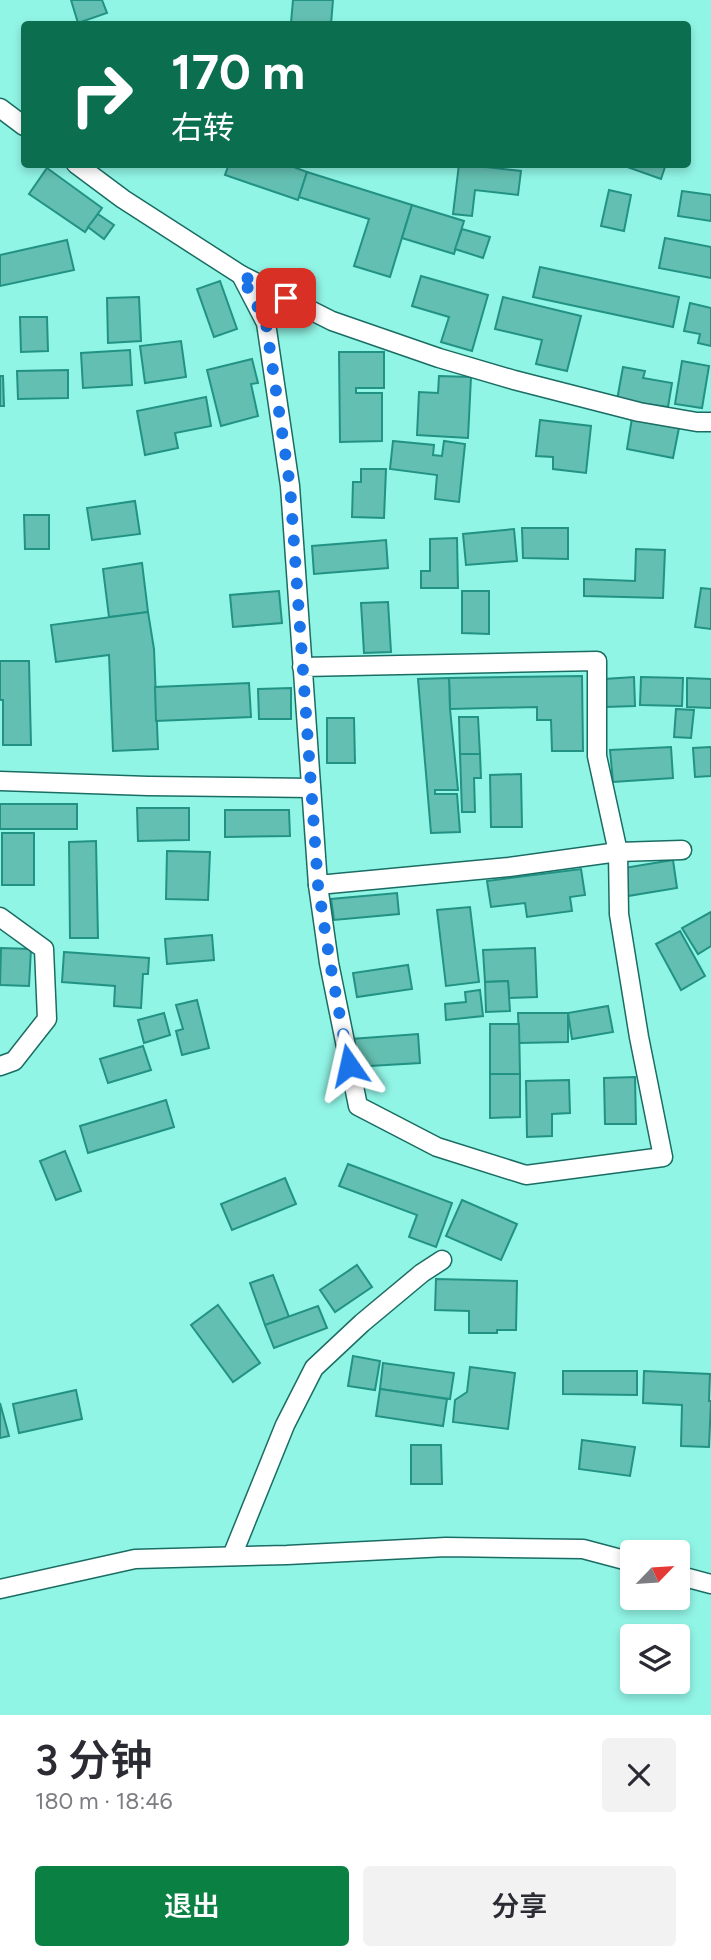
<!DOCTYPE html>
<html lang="zh">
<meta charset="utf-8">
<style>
:root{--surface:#fff;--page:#f2f2f3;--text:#2b2b33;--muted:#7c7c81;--accent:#0b8043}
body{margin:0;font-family:Figtree,"Noto Sans SC",sans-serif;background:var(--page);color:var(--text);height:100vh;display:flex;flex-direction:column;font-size:26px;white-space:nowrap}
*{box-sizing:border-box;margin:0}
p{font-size:23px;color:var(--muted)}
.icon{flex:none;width:38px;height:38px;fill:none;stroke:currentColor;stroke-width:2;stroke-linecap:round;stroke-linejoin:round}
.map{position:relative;height:1715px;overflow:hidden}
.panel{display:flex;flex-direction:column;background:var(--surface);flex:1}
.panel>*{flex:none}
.banner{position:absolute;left:21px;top:21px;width:670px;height:147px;border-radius:7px;box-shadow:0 4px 10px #0003;background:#0b6e4f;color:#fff;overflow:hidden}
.needle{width:46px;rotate:65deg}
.buttons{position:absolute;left:620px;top:1540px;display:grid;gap:14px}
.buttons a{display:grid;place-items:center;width:70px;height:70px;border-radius:7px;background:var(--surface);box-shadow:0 4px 10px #0003;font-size:35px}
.pin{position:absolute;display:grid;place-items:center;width:60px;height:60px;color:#fff;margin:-30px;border-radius:14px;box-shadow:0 4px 10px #0006}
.me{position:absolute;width:77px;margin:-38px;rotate:349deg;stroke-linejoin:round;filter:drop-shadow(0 0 5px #0008)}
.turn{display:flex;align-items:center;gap:24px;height:147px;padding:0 35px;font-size:32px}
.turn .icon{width:91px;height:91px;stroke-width:2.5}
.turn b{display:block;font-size:49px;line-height:60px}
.round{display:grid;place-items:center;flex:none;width:74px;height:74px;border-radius:7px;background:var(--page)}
.headline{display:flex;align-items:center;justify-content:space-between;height:119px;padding:0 35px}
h1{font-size:42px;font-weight:600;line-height:52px}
.button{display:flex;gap:14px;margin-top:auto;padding:14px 35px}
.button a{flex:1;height:80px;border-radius:7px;background:var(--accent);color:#fff;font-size:28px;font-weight:600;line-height:80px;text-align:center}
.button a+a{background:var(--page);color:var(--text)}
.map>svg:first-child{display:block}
.building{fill:#63bfb1;stroke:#229284;stroke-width:2}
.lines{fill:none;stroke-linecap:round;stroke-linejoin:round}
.lane-casing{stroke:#1a6d63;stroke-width:21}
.lane{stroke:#fff;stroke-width:18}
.route{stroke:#1a73e8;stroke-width:12;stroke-dasharray:0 21.6}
</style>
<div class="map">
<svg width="711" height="1715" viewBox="0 0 711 1715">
<rect width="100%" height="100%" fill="#91f5e6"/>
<g class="building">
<path d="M71,0H102L107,13L78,23Z"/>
<path d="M293,0H333L331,24L291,23Z"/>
<path d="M229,164H286L307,172L298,200L225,175Z"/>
<path d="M459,164L521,171L518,195L475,190L472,216L453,214Z"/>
<path d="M619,164H666L661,179Z"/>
<path d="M47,168L102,208L85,232L29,194Z"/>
<path d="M307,172L412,205L390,277L354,266L369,219L299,197Z"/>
<path d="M609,190L631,195L624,231L601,226Z"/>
<path d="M682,191L711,195V221L678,216Z"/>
<path d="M412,205L464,221L454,254L402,238Z"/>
<path d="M98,214L114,225L104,239L88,227Z"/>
<path d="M462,229L490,237L483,258L455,249Z"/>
<path d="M665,238L711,247V278L659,268Z"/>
<path d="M67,240L74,270L0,286V255Z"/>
<path d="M540,267L679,297L673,327L533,297Z"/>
<path d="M421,276L488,295L472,351L441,342L449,317L412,306Z"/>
<path d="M220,281L237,329L214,337L197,289Z"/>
<path d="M139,297L141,341L108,343L107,298Z"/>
<path d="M503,297L581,316L567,371L536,364L542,340L495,329Z"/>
<path d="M690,303L711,308V346L698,343L700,334L684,331Z"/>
<path d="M20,317H47L48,351L21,352Z"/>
<path d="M181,341L186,377L145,383L140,346Z"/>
<path d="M130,350L132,385L83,388L81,353Z"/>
<path d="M339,352H384V388H356V393H382V441L340,442Z"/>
<path d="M252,359L258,383L251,384L258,416L221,426L207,370Z"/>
<path d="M682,361L709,366L702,408L675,404Z"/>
<path d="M623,367L645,371L643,378L672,383L668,407L617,400Z"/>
<path d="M68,370V398L18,399L17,371Z"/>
<path d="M0,376H3L4,406H0Z"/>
<path d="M439,376L471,377L468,438L417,435L419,392L438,393Z"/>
<path d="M206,397L211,426L175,433L178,448L145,455L137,411Z"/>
<path d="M632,418L679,428L673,458L627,449Z"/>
<path d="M540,420L591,426L586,473L553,469V457L536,456Z"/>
<path d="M393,441L434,445L433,455L442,456L444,441L465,444L459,502L435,499L437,475L390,469Z"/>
<path d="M361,469H386L384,518L352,517L353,482H361Z"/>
<path d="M135,501L140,534L92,540L87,508Z"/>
<path d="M24,515H49V549H25Z"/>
<path d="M522,528H568V559L523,558Z"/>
<path d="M514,529L517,561L466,565L463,534Z"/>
<path d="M457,538L458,588H421V571H430V539Z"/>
<path d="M386,540L388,568L314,574L312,546Z"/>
<path d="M636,549L665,550L663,598L584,596V579L635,581Z"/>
<path d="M142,563L148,612L109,617L103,569Z"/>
<path d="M701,588L711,589V629L695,627Z"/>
<path d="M279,591L282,623L233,627L230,595Z"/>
<path d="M462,591H489V634L462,633Z"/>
<path d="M388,602L391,652L364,653L361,603Z"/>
<path d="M148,612L154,649L158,749L113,751L109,655L56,662L51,625Z"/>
<path d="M0,661H29L31,745H3V700H0Z"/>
<path d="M582,676L583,751H552L551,720H537V707L450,709L449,678Z"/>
<path d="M634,677L635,706L605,707L604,679Z"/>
<path d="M641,677L683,678L682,706L640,705Z"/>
<path d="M449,678L450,709L458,790H435V794H457L460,832L431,833L418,679Z"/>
<path d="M687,678L711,679V708L687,707Z"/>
<path d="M249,683L251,717L156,721L155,687Z"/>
<path d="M291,688V719H259L258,689Z"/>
<path d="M676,709L694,710L691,738L674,737Z"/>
<path d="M459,717H478L480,754H460Z"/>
<path d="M327,718H354L355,763H327Z"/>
<path d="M671,747L673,778L613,782L610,750Z"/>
<path d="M711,747V776L695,777L693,748Z"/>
<path d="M460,754H480L481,778H474L475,812H462Z"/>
<path d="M521,774L522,827H491L490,775Z"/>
<rect x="0" y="804" width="77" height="25"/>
<path d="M137,808H189V840L138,841Z"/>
<path d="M225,810H289L290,836L225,837Z"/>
<rect x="2" y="833" width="32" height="52"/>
<path d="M96,841L98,938H70L69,842Z"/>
<path d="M167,851L210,852L208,900L166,899Z"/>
<path d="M673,860L677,888L628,896L624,868Z"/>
<path d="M581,869L585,895L570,897L572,911L527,917L525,903L491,907L487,881Z"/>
<path d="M397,893L399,914L334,920L331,899Z"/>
<path d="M470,907L479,982L446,986L437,910Z"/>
<path d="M711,912V946L698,954L682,928Z"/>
<path d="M680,931L705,976L681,990L656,944Z"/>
<path d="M212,935L214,960L167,964L165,939Z"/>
<path d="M1,948L31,949L29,986L0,985Z"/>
<path d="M535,948L537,997L509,998L508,981L485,982L483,950Z"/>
<path d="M64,952L149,958L148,974H143L141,1008L114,1006L115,986L62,982Z"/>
<path d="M408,965L412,989L357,997L353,973Z"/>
<path d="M508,981L510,1011L486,1012L485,982Z"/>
<path d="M480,990L483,1016L446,1020L445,1004L466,1002L465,992Z"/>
<path d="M197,1000L209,1048L182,1055L176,1031L183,1029L176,1005Z"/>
<path d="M608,1006L613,1032L572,1039L568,1013Z"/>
<path d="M164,1013L170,1035L144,1043L138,1020Z"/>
<path d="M518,1013H568V1042L519,1043Z"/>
<path d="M490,1024H519L520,1074H490Z"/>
<path d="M418,1034L420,1063L353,1067L351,1039Z"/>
<path d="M143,1046L151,1070L108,1083L100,1059Z"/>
<path d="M490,1074H520V1117L490,1118Z"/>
<path d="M635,1077L636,1124H605L604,1078Z"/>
<path d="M569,1080L570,1113L552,1114V1136L527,1137L526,1081Z"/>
<path d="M166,1100L174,1127L88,1153L80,1126Z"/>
<path d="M65,1151L81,1191L56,1200L40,1161Z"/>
<path d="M348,1164L452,1203L436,1247L409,1237L417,1215L339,1186Z"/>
<path d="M285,1178L296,1204L232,1230L221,1204Z"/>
<path d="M462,1200L517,1224L501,1260L446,1236Z"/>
<path d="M357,1265L372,1287L335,1312L320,1290Z"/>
<path d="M273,1275L289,1317L265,1325L250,1283Z"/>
<path d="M436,1279L517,1281L516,1330H497V1333H469V1311L435,1310Z"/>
<path d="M218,1305L260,1363L233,1382L191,1325Z"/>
<path d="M318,1306L327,1328L274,1348L265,1325Z"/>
<path d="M353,1356L380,1361L375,1390L348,1386Z"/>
<path d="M383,1363L454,1373L450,1399L380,1389Z"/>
<path d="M470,1367L515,1373L508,1429L453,1422L455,1400L467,1392Z"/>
<path d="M563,1371H637V1395L563,1394Z"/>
<path d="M644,1371L710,1374L709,1401H711L709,1447L681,1446L682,1405L643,1403Z"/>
<path d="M380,1389L447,1399L443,1426L376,1416Z"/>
<path d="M76,1390L82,1419L19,1433L13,1404Z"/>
<path d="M0,1403L9,1436L0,1438Z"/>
<path d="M582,1440L635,1447L630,1476L579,1469Z"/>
<path d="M411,1445H441L442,1484H411Z"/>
</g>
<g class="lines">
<g class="lane-casing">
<g id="lane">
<path d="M0,108L24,126"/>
<path d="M76,164L123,199L241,275L266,323L290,486L318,885L329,963L358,1106L437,1147L526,1175L663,1157L639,1037L619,914L618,852L597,756V661L302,667"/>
<path d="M241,275L332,321L439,358L514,380L639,412L697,422H711"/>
<path d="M0,781L148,786L311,788"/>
<path d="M318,885L509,867L618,852L682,850"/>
<path d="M0,917L44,949L47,1019L14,1061L0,1066"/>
<path d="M232,1556L285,1425L314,1368L362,1323L422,1273L442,1260"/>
<path d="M677,1575L711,1584"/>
<path d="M0,1589L135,1559L287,1555L446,1547L583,1549L632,1562"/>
</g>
</g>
<use href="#lane" class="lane"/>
</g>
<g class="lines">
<path class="route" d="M286,298L241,275L266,323L290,486L318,885L330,963L349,1065"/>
</g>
</svg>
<div class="buttons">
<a><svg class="needle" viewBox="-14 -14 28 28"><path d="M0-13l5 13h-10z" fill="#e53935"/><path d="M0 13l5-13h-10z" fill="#7c7c81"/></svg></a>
<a><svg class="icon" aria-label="layers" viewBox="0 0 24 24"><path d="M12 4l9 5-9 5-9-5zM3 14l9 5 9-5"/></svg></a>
</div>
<div class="pin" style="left:286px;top:298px;background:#d93025"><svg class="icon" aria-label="arrive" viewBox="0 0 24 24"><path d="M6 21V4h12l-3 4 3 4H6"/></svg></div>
<svg class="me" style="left:349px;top:1065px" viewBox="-20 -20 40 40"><path d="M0-17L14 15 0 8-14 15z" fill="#1a73e8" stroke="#fff" stroke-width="4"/></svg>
<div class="banner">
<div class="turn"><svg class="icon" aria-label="right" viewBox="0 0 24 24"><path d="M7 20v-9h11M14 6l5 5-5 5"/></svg><div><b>170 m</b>右转</div></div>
</div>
</div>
<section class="panel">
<div class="headline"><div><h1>3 分钟</h1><p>180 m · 18:46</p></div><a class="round"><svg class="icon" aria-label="close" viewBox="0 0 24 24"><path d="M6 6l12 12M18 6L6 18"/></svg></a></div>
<div class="button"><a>退出</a><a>分享</a></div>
</section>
